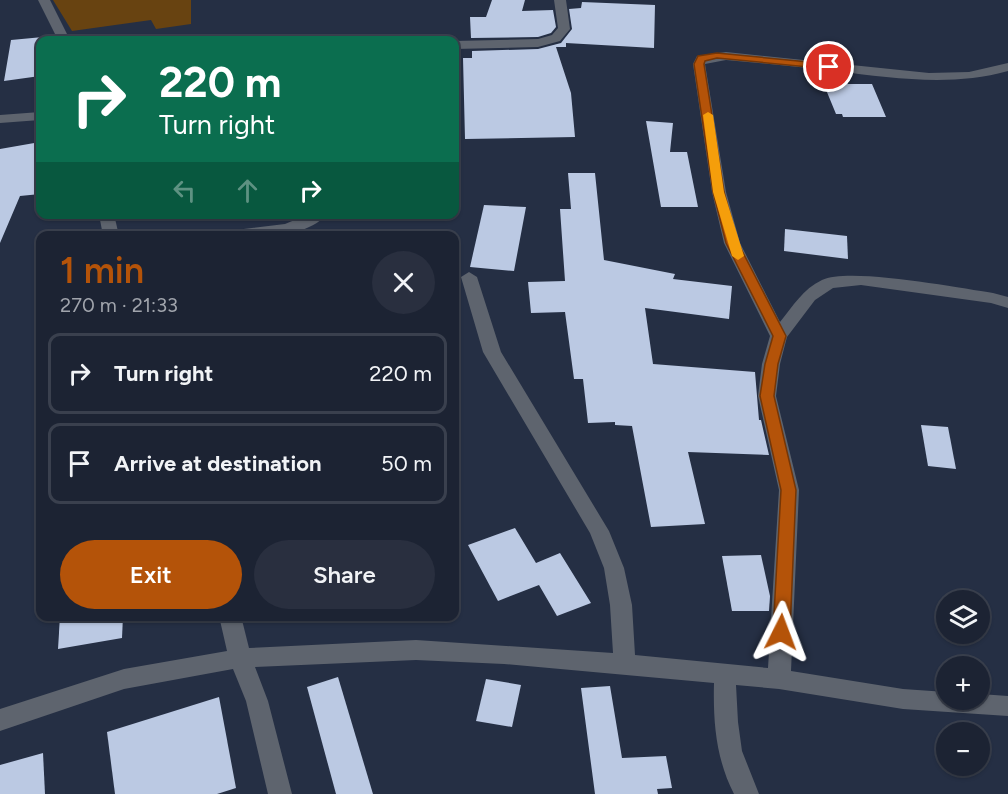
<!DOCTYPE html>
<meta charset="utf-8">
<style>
:root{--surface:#1c2333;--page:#292f3f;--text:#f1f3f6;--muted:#a0a4ac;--line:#3a404e;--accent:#b45309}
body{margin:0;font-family:Figtree,sans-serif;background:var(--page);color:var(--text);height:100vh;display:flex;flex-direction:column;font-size:22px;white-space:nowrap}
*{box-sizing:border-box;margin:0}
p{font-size:20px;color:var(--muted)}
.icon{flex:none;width:33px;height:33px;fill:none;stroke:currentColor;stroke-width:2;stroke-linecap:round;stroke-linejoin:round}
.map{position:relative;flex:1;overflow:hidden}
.drawer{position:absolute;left:36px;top:231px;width:423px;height:390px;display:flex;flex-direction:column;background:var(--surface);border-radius:12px;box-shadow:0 2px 4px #0004,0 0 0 2px var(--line)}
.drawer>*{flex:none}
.hud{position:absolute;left:36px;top:36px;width:423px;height:183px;border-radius:12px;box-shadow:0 2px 4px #0004,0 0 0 2px var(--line);background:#0b6e4f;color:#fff;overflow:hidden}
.controls{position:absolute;left:936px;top:590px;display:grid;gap:12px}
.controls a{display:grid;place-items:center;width:54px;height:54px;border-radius:50%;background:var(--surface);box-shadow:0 2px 4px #0004,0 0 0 2px var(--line);font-size:30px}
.pin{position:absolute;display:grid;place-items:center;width:51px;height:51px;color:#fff;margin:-26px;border:3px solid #fff;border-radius:50%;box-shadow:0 2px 6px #0007}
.me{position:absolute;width:66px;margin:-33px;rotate:3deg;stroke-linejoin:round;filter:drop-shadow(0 0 4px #0008)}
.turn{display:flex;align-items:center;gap:21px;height:126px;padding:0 24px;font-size:27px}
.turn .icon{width:78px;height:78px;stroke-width:2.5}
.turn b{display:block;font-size:42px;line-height:51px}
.lanes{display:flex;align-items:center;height:57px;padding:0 24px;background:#0003;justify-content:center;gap:30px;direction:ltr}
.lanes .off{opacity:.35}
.round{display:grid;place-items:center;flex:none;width:63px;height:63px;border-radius:32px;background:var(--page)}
.overview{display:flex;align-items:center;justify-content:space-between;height:102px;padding:0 24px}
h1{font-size:36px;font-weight:600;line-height:45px;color:var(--accent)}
.cta{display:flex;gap:12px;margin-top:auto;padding:12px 24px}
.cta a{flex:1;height:69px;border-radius:36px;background:var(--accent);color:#fff;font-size:24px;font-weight:600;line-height:69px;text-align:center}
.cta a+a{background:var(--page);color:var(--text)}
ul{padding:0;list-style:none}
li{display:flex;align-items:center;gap:18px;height:81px;margin:0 12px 9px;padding:0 12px;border:3px solid var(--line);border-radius:12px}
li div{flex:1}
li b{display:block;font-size:22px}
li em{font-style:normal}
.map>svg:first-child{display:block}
.green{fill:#684311}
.building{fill:#bbc9e3}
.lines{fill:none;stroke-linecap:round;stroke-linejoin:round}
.street{fill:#5e646e;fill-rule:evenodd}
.route{fill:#b45309;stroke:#753606;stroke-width:1.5}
.slow{fill:#f59e0b}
</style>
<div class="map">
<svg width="1008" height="794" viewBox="0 0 1008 794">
<rect width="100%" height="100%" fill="#252f44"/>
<path class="green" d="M53,0H191V24L156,29L151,20L72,31Z"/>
<g class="building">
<path d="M492,0H525L522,11L553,10L556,27L551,33L538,37L471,38L470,17H486Z"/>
<path d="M582,2L655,5L654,48L566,43V47H556L571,93L575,137L465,139L463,58H472V51L538,49L561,43L572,29L569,9L581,8Z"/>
<path d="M43,37L40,40V76L4,81L11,40Z"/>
<path d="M822,80H846L848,84H872L886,117H843L842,114H836Z"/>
<path d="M646,121L673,123L670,152H687L698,207H661Z"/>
<path d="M40,142V194L20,196L0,243V149Z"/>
<path d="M568,173H595L604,260L675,274L673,279L732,286L729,319L645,308L653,364L755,372L759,420H761L769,455L688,452L705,524L651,527L632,426L615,425V422L588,423L583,379H574L565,312L531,313L528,282L565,281L560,209H571Z"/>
<path d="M484,205L526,207L514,271L470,267Z"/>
<path d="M785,229L847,236L848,259L784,251Z"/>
<path d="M921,425L948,427L956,469L928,466Z"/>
<path d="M515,528L536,563L560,553L591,603L557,616L539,585L498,601L468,545Z"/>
<path d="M761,555L770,596L769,611H732L722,556Z"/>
<path d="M60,616H123L122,638L58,649Z"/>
<path d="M338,677L373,794H336L307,687Z"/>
<path d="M486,679L521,685L512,727L476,721Z"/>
<path d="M610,686L622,758L666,756L672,788L657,789L658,794H595L581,688Z"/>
<path d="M219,697L236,788L217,794H115L107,732Z"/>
<path d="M43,753L45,794H0V765Z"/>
</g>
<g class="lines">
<g class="street">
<path d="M38,0H50L70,40H58Z"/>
<path d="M554,0H566L570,29L560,41L538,47L454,49V41L538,39L552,35L558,28Z"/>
<path d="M726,52L929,73L969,72L1008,63V71C951,87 893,78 835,71C799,67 762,63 726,60L705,64L726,192L740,243L780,322C793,306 803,289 822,280C850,267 958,288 993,293L1008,297V308L991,303L861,285L833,288L815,300L787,337L780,364L776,396L799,490L791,671L903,689L946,692V699H980V694L1008,696V716L903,709L779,689L736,685L738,722L742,751L759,794H734C716,759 713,722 714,683L504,664L416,660L255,667L268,701L292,794H268L246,701L233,669L124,689L0,731V709L124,669L227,651L219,616H241L249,648L416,640L613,653L610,605L604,568L590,533L483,352L461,277L469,272L477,277L501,352L609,531L624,568L632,605L635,655L768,668L779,490L758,396L762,364L770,336L724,243L712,192L693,64L697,56Z"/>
<path d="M40,112V120L0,123V115Z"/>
<path d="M99,214H114L119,236H103Z"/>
<path d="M309,214H327C304,241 251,236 220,236L227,231L285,224Z"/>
</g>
</g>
<path class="route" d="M717,53L829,64L834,67L829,69L717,58L705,61L704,64L724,192L738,243L786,336L778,364L774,396L796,490L790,632L787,637L781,639L776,637L773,632L781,490L760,396L765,364L773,336L726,243L713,192L694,64L698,56Z"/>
<path class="slow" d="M708,112L713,115L724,192L744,256L738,260L732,256L713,192L703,115Z"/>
</svg>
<div class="controls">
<a><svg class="icon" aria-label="layers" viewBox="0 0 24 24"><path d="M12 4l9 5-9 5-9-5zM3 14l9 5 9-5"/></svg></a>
<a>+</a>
<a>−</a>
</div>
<div class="pin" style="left:829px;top:67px;background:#d93025"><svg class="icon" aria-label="arrive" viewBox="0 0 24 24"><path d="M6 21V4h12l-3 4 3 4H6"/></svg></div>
<svg class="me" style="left:781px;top:632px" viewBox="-20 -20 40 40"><path d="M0-17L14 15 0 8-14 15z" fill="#b45309" stroke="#fff" stroke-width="4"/></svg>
<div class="hud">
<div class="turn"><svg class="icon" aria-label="right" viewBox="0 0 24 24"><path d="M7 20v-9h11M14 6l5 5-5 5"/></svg><div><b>220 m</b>Turn right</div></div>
<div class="lanes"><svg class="icon off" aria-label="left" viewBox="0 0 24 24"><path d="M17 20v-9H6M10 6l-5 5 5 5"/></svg><svg class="icon off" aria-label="ahead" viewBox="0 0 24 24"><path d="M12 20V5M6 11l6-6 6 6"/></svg><svg class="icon" aria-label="right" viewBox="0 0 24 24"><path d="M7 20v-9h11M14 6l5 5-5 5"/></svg></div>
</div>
<section class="drawer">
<div class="overview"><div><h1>1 min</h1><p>270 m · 21:33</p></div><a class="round"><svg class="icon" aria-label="close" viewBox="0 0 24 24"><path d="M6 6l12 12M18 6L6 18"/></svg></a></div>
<ul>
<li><svg class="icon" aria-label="right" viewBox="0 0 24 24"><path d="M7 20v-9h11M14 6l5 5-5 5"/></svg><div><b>Turn right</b></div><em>220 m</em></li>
<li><svg class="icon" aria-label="arrive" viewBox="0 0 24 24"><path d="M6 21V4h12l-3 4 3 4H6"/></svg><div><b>Arrive at destination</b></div><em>50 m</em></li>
</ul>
<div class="cta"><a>Exit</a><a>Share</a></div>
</section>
</div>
